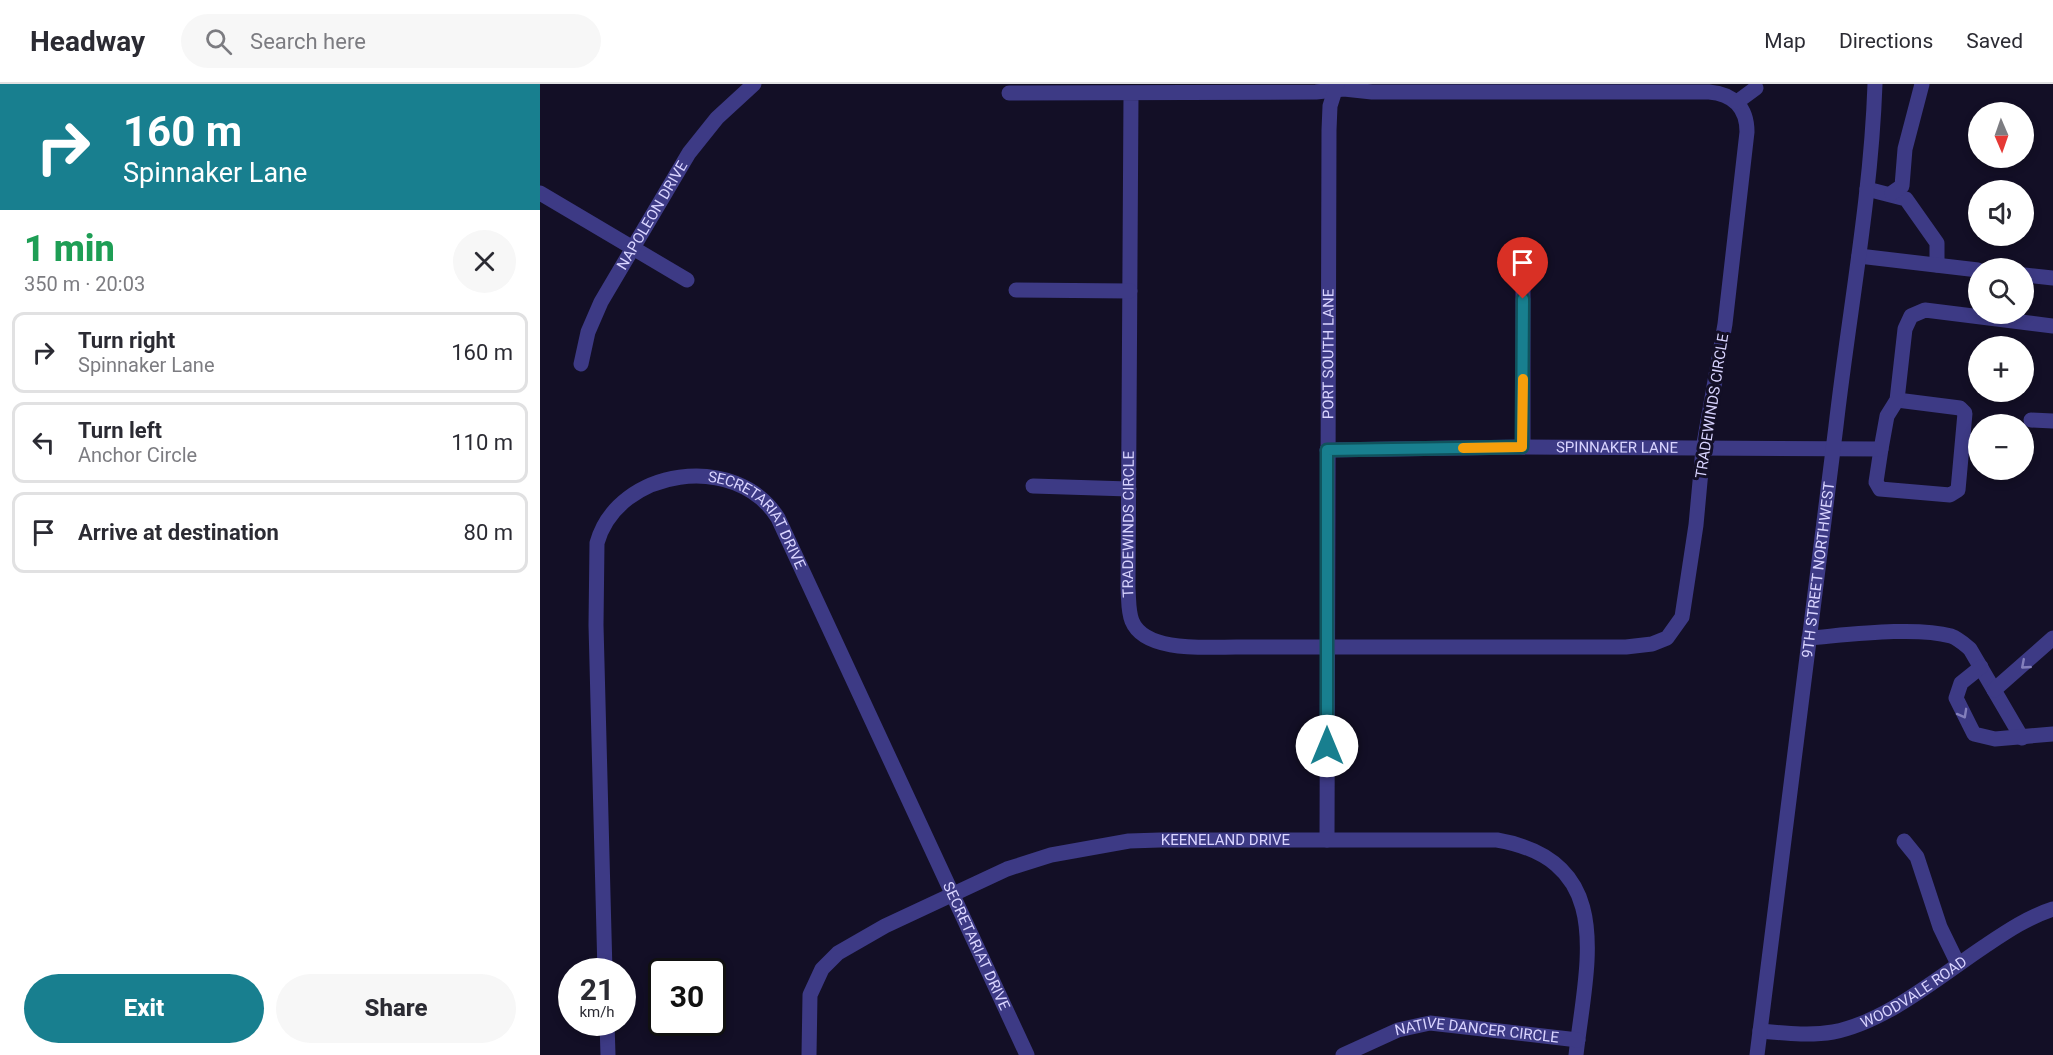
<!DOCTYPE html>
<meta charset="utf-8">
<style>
:root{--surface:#fff;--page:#f7f7f7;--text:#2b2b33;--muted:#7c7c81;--line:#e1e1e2;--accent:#187f8f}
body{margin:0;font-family:Roboto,sans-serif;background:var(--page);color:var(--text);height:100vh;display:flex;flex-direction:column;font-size:22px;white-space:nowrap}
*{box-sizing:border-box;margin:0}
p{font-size:20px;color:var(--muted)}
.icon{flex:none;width:33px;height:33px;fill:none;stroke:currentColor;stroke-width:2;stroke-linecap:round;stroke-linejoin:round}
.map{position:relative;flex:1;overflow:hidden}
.details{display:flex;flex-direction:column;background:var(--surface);width:540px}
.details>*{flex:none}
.guide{background:#187f8f;color:#fff;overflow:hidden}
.needle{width:39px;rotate:178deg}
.controls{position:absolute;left:1428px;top:18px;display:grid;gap:12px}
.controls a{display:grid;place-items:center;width:66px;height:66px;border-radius:50%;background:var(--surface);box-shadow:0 3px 9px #0003;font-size:30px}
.speed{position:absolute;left:18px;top:874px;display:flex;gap:12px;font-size:30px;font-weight:700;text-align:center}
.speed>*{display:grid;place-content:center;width:78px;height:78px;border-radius:50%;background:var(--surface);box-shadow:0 3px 9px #0003;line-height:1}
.speed small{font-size:15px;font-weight:400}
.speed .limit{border:3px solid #111;border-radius:9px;background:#fff;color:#111}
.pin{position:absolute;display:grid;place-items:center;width:51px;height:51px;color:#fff;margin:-62px -26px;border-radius:50% 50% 50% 0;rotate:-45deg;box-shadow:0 0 6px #0007}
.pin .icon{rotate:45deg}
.me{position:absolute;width:66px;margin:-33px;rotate:0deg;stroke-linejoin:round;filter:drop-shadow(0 0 4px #0008)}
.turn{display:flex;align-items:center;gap:21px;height:126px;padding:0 24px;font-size:27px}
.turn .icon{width:78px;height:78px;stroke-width:2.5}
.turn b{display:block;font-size:42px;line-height:51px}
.round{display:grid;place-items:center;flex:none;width:63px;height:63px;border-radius:32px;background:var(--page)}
.summary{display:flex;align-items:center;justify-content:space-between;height:102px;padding:0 24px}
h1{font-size:36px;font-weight:800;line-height:45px;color:#1e9e55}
.cta{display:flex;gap:12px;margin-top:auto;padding:12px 24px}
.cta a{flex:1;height:69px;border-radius:36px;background:var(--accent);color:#fff;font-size:24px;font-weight:800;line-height:69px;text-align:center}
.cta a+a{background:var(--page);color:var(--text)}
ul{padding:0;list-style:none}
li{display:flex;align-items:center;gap:18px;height:81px;margin:0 12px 9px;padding:0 12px;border:3px solid var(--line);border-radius:12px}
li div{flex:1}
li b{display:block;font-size:22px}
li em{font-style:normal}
header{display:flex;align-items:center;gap:36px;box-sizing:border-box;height:84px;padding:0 30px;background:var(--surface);border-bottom:2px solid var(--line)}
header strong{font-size:28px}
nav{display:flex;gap:33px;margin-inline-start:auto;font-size:21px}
.search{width:420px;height:54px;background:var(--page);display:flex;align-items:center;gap:15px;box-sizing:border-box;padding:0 21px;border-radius:33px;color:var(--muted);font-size:22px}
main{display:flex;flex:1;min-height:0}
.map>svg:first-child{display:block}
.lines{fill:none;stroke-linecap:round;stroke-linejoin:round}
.minor{stroke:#3d3a85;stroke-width:15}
.oneway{stroke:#837fbc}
.route-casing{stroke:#10535d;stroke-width:15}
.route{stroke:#187f8f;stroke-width:10}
.slow{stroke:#f59e0b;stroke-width:10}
.labels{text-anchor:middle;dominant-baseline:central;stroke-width:6;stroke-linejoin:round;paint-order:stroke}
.street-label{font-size:15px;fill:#d9d4ff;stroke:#130f26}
</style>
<header>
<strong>Headway</strong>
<div class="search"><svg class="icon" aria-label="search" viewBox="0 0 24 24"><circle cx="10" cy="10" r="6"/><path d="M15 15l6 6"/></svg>Search here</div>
<nav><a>Map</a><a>Directions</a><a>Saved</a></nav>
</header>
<main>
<section class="details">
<div class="guide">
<div class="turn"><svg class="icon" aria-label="right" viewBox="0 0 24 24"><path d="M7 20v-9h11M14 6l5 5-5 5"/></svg><div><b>160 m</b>Spinnaker Lane</div></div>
</div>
<div class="summary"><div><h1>1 min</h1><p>350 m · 20:03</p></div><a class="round"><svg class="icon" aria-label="close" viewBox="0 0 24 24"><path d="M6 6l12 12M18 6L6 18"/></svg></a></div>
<ul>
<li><svg class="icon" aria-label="right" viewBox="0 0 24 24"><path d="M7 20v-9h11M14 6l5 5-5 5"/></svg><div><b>Turn right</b><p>Spinnaker Lane</p></div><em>160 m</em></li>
<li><svg class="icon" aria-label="left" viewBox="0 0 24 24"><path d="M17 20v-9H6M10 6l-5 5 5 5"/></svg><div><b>Turn left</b><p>Anchor Circle</p></div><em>110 m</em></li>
<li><svg class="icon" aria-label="arrive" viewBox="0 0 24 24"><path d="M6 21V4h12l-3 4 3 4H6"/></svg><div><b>Arrive at destination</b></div><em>80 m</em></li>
</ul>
<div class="cta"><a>Exit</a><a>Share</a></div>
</section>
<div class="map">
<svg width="1513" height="971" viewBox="0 0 1513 971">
<rect width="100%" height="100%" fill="#130f26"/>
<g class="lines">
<g class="minor">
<path id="s1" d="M469,9L776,8L804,5L832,8H1169C1194,10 1207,24 1207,48L1185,240L1163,365L1156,441L1142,533L1127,554L1112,560L1086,563H696C668,563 605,569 592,537C588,527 589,516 588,505L591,10"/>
<path d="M1197,18L1216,4"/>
<path d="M1327,105L1366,115L1397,159V181"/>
<path d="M0,109L147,196"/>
<path d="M1352,109L1362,102L1365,65L1382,0"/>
<path d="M1319,172L1438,186"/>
<path d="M1484,191L1513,194"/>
<path d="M476,206L590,207"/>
<path id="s2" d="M41,280L48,248L61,218L149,69L177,34L214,0"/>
<path d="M1491,336L1513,337"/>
<path d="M983,363V194"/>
<path d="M1341,365L1336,398L1340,405L1410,411L1418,406L1425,329L1420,324L1357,316"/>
<path id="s3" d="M787,366L983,363L1341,365L1347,332L1357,316L1365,245L1371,232L1385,226L1513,242"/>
<path d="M493,402L589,405"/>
<path d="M1269,554C1307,551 1375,542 1411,552C1419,555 1424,560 1430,565L1482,654"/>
<path d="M1441,583L1421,599L1416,614L1434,650L1455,655L1513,650"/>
<path d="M1454,606L1513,554"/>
<path id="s4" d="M787,756L789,46L790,22L797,0"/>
<path d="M1364,757L1377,773L1400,843L1418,880"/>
<path id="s5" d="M65,888L56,541L57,459C78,384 196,367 238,434L487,971"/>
<path d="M67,939L68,971"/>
<path id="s6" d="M1220,947C1244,949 1269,952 1293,948C1346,938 1400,892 1445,862C1466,848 1488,833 1513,825"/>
<path id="s7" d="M269,971L270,911L282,885L298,869L345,842L467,785L511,771L589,757L620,756H957C1078,777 1046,881 1036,971"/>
<path id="s8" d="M803,971L858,946L890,939L1038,956"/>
<path id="s9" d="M1217,971C1242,761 1271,552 1296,342C1309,228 1331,115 1335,0"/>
</g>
</g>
<defs><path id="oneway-chevron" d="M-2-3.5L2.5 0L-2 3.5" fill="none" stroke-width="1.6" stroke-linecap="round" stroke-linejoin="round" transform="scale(1.5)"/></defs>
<g class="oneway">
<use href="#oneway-chevron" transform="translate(1485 581) rotate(139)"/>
<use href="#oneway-chevron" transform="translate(1423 630) rotate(61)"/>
</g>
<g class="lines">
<g class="route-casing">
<path id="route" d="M787,662V366L982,363L983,215"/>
</g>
<use href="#route" class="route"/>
<path class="slow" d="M923,364L982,363L983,295"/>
</g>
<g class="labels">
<g class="street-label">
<text stroke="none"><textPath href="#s2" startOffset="166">NAPOLEON DRIVE</textPath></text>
<text stroke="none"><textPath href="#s4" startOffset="486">PORT SOUTH LANE</textPath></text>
<text transform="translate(1172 322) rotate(-81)">TRADEWINDS CIRCLE</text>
<text stroke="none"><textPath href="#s3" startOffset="290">SPINNAKER LANE</textPath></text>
<text stroke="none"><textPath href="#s1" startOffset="1920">TRADEWINDS CIRCLE</textPath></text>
<text stroke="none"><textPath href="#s5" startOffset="639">SECRETARIAT DRIVE</textPath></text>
<text stroke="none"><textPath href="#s9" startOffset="489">9TH STREET NORTHWEST</textPath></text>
<text stroke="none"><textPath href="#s7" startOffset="522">KEENELAND DRIVE</textPath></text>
<text stroke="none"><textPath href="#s5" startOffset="1125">SECRETARIAT DRIVE</textPath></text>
<text stroke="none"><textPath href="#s6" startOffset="164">WOODVALE ROAD</textPath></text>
<text stroke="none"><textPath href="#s8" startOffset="140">NATIVE DANCER CIRCLE</textPath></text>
</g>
</g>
</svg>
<div class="controls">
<a><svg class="needle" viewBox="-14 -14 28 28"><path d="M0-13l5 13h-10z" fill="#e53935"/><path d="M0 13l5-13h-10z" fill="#7c7c81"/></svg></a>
<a><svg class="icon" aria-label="sound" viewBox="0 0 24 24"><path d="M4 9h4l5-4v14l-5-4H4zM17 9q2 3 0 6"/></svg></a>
<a><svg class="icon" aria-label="search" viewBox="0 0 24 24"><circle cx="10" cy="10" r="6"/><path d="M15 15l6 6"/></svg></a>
<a>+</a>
<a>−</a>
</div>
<div class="speed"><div>21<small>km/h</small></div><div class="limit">30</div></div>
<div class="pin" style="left:983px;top:215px;background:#d93025"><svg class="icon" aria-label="arrive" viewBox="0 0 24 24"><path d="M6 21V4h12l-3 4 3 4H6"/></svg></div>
<svg class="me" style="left:787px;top:662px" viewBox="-20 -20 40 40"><circle r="19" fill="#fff"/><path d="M0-13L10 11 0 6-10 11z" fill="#187f8f"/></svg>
</div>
</main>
